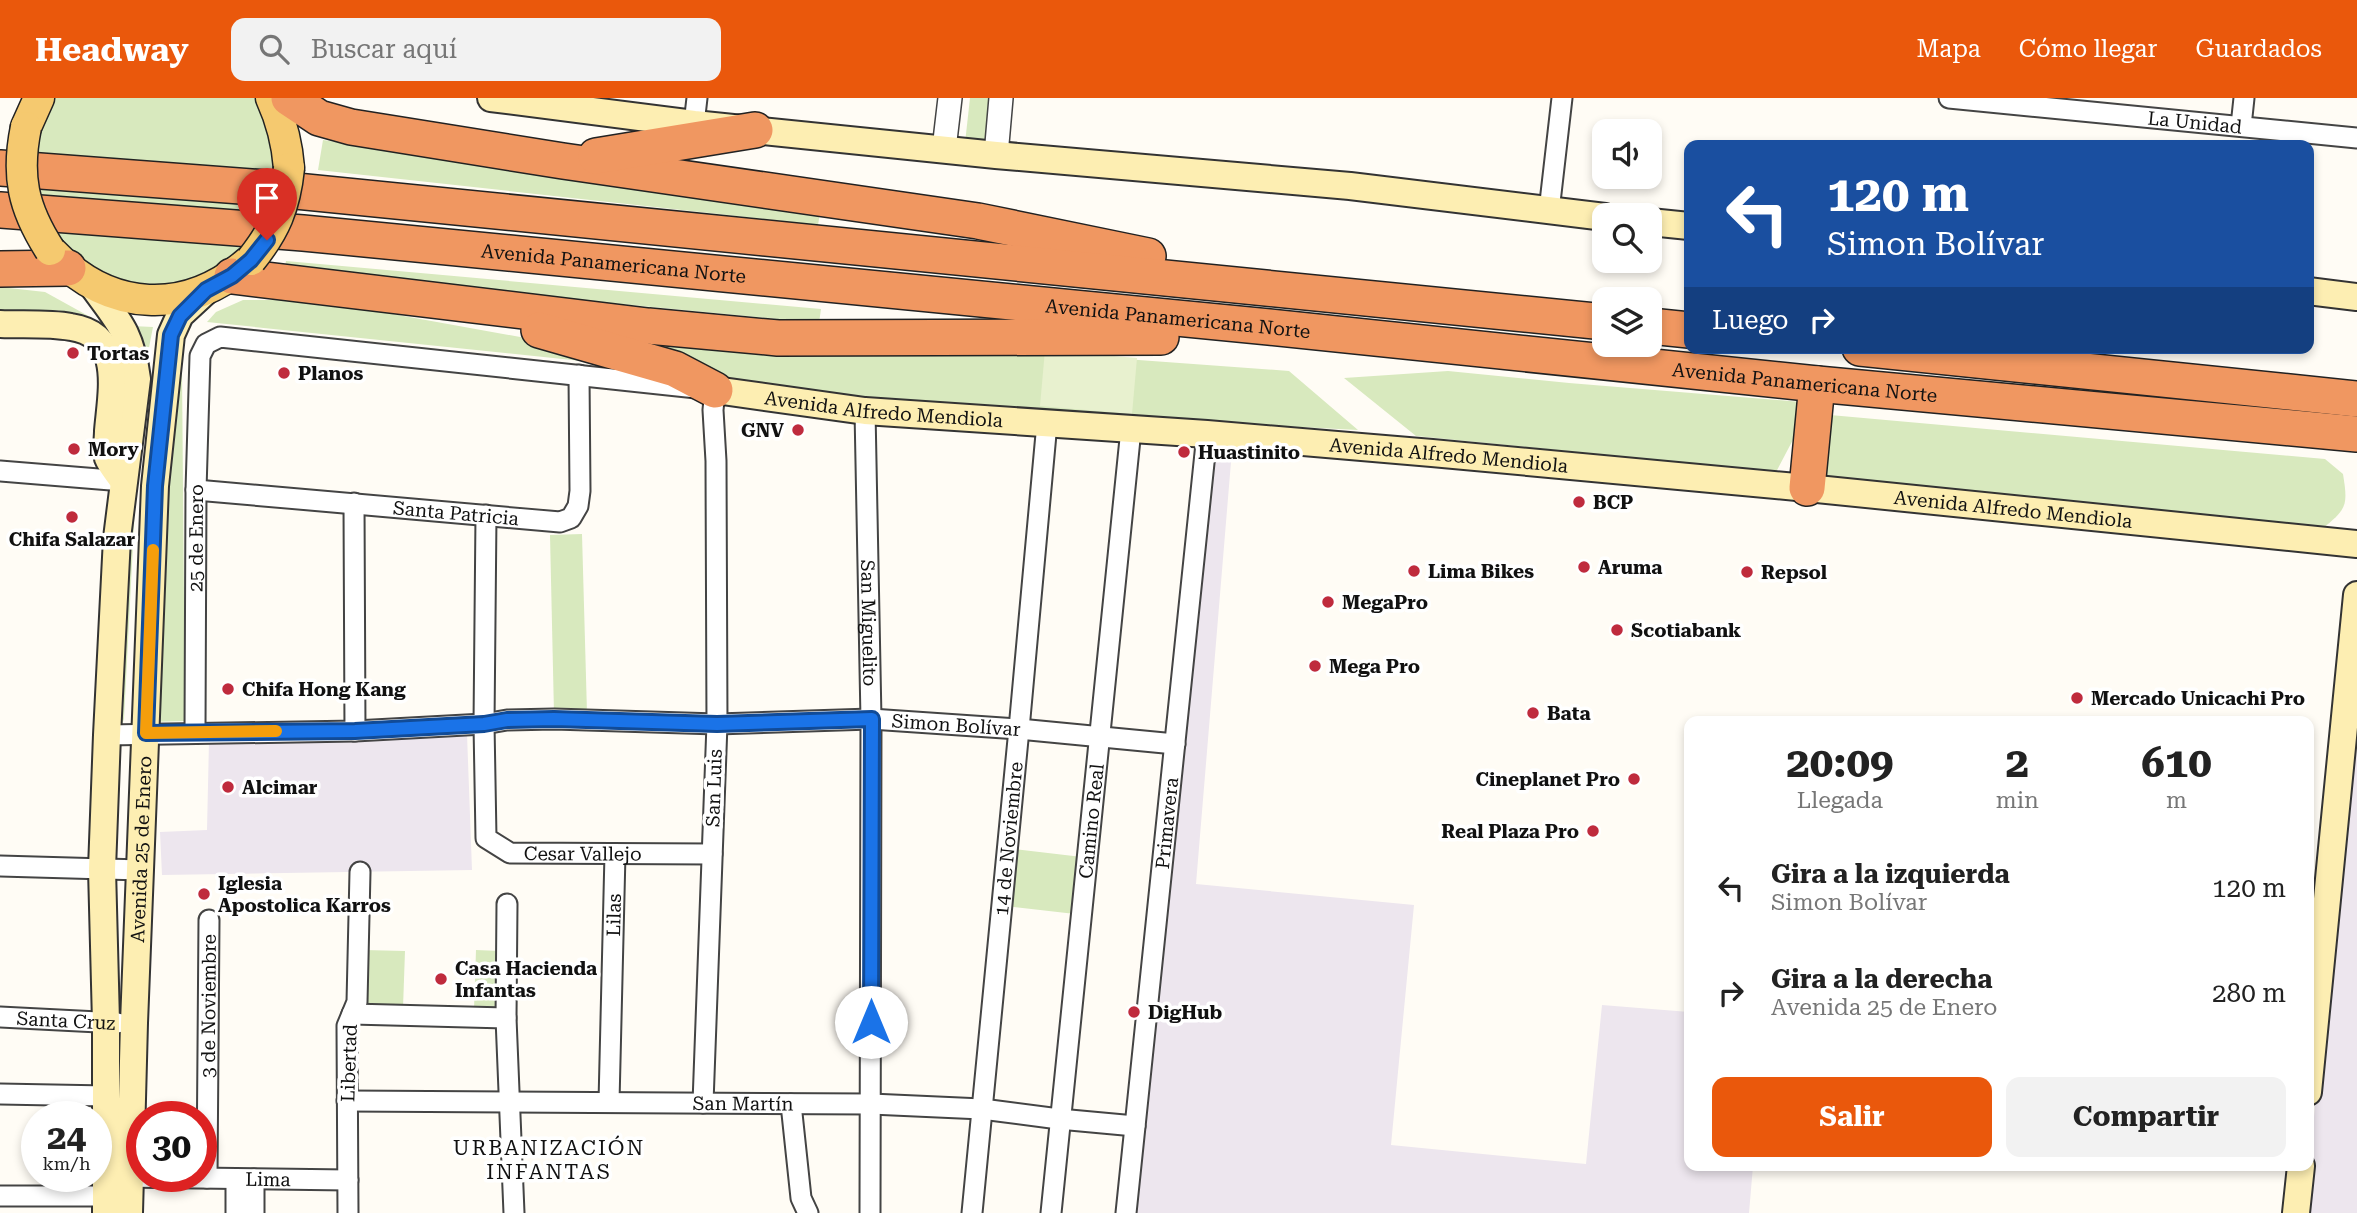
<!DOCTYPE html>
<html lang="es">
<meta charset="utf-8">
<style>
:root{--surface:#fff;--page:#f2f2f2;--text:#222;--muted:#767676;--accent:#ea580c}
body{margin:0;font-family:"Roboto Serif",serif;background:var(--page);color:var(--text);height:100vh;display:flex;flex-direction:column;font-size:26px;white-space:nowrap}
*{box-sizing:border-box;margin:0}
p{font-size:23px;color:var(--muted)}
.icon{flex:none;width:38px;height:38px;fill:none;stroke:currentColor;stroke-width:2;stroke-linecap:round;stroke-linejoin:round}
.map{position:relative;flex:1;overflow:hidden}
.drawer{position:absolute;left:1684px;top:618px;width:630px;height:455px;display:flex;flex-direction:column;background:var(--surface);border-radius:14px;box-shadow:0 4px 10px #0003}
.drawer>*{flex:none}
.guide{position:absolute;left:1684px;top:42px;width:630px;height:214px;border-radius:14px;box-shadow:0 4px 10px #0003;background:#1a4fa0;color:#fff;overflow:hidden}
.fabs{position:absolute;left:1592px;top:21px;display:grid;gap:14px}
.fabs a{display:grid;place-items:center;width:70px;height:70px;border-radius:14px;background:var(--surface);box-shadow:0 4px 10px #0003;font-size:35px}
.speed{position:absolute;left:21px;top:1003px;display:flex;gap:14px;font-size:35px;font-weight:700;text-align:center}
.speed>*{display:grid;place-content:center;width:91px;height:91px;border-radius:50%;background:var(--surface);box-shadow:0 4px 10px #0003;line-height:1}
.speed small{font-size:18px;font-weight:400}
.speed .limit{border:10px solid #d22;background:#fff;color:#111}
.pin{position:absolute;display:grid;place-items:center;width:60px;height:60px;color:#fff;margin:-72px -30px;border-radius:50% 50% 50% 0;rotate:-45deg;box-shadow:0 0 7px #0007}
.pin .icon{rotate:45deg}
.me{position:absolute;width:77px;margin:-38px;rotate:0deg;stroke-linejoin:round;filter:drop-shadow(0 0 5px #0008)}
.turn{display:flex;align-items:center;gap:24px;height:147px;padding:0 28px;font-size:32px}
.turn .icon{width:91px;height:91px;stroke-width:2.5}
.turn b{display:block;font-size:49px;line-height:60px}
.then{display:flex;align-items:center;height:66px;padding:0 28px;background:#0003;gap:14px;font-size:26px}
.eta{display:flex;justify-content:space-evenly;align-items:center;height:119px;text-align:center}
.eta b{font-size:42px;font-weight:700;line-height:49px}
.primary-button{display:flex;gap:14px;margin-top:auto;padding:14px 28px}
.primary-button a{flex:1;height:80px;border-radius:14px;background:var(--accent);color:#fff;font-size:28px;font-weight:700;line-height:80px;text-align:center}
.primary-button a+a{background:var(--page);color:var(--text)}
ul{padding:0;list-style:none}
li{display:flex;align-items:center;gap:21px;height:105px;padding:0 28px}
li div{flex:1}
li b{display:block;font-size:26px}
li em{font-style:normal}
header{display:flex;align-items:center;gap:42px;box-sizing:border-box;height:98px;padding:0 35px;background:var(--accent);color:#fff}
header strong{font-size:33px}
nav{display:flex;gap:38px;margin-inline-start:auto;font-size:24px}
.search{width:490px;height:63px;background:var(--page);display:flex;align-items:center;gap:18px;box-sizing:border-box;padding:0 24px;border-radius:14px;color:var(--muted);font-size:26px}
.map>svg:first-child{display:block}
.industrial{fill:#ede6ee}
.green{fill:#d8e9be}
.pitch{fill:#e8f1cf}
.lines{fill:none;stroke-linecap:round;stroke-linejoin:round}
.minor-casing{stroke:#444;stroke-width:23}
.tertiary-casing{stroke:#444;stroke-width:26}
.secondary-casing{stroke:#333;stroke-width:30}
.primary-casing{stroke:#222;stroke-width:33}
.motorway-casing{stroke:#222;stroke-width:38}
.minor{stroke:#fff;stroke-width:19}
.tertiary{stroke:#fff;stroke-width:23}
.secondary{stroke:#fdeeb2;stroke-width:26}
.primary{stroke:#f5c96f;stroke-width:30}
.motorway{stroke:#f09761;stroke-width:35}
.primary-bridge-casing{stroke:#222;stroke-width:33;stroke-linecap:butt}
.primary-bridge{stroke:#f5c96f;stroke-width:30}
.route-casing{stroke:#114b97;stroke-width:18}
.route{stroke:#1a73e8;stroke-width:12}
.slow{stroke:#f59e0b;stroke-width:12}
.poi-dot{fill:#bf2b3d;stroke:#fff;stroke-width:2.5}
.labels{text-anchor:middle;dominant-baseline:central;stroke-width:7;stroke-linejoin:round;paint-order:stroke}
.street-label{font-size:19px;fill:#111;stroke:#fff}
.poi-label{font-size:19px;font-weight:bold;fill:#111;stroke:#fff;text-anchor:start}
.neighbourhood-label{font-size:21px;letter-spacing:2px;fill:#111;stroke:#fff}
</style>
<header>
<strong>Headway</strong>
<div class="search"><svg class="icon" aria-label="search" viewBox="0 0 24 24"><circle cx="10" cy="10" r="6"/><path d="M15 15l6 6"/></svg>Buscar aquí</div>
<nav><a>Mapa</a><a>Cómo llegar</a><a>Guardados</a></nav>
</header>
<div class="map">
<svg width="2357" height="1115" viewBox="0 0 2357 1115">
<rect width="100%" height="100%" fill="#fffcf5"/>
<g class="industrial">
<path d="M1212,361L1231,364L1196,786L1414,807L1391,1047L1586,1066L1602,907L1689,914V1068H1753L1749,1115H1135Z"/>
<path d="M2357,561V1115H2305Z"/>
<path d="M467,636L472,772L162,777L160,734L207,732L209,643Z"/>
</g>
<g class="green">
<path d="M54,0H254C274,25 280,67 270,96C263,118 254,140 237,156C174,213 68,189 40,107C38,101 38,93 36,86C33,68 34,46 40,28C43,19 50,9 54,0Z"/>
<path d="M970,0H993L988,46L965,45Z"/>
<path d="M323,42L820,115L818,127L318,72Z"/>
<path d="M286,163L821,211L819,225L284,174Z"/>
<path d="M0,189L45,194L92,220L34,214H0Z"/>
<path d="M243,202H295L365,211L542,243L610,266L207,224L216,214Z"/>
<path d="M132,228L153,229L146,265L136,389L124,621L122,626L117,627Z"/>
<path d="M596,244L771,254H1029L1289,273L1358,332L1006,314L754,289Z"/>
<path d="M182,273L185,623L150,624L175,288Z"/>
<path d="M1448,273L1569,285L1801,304L1796,336L1776,374L1416,338L1344,280Z"/>
<path d="M1830,317L2325,361L2343,376C2348,407 2347,411 2323,430L1821,379Z"/>
<path d="M582,436L587,615L554,616L550,437Z"/>
<path d="M1013,751L1082,759L1075,816L1006,808Z"/>
<path d="M364,852L405,853L403,910L362,909Z"/>
<path d="M476,852L500,853L499,910L474,911Z"/>
</g>
<path class="pitch" d="M1045,252L1137,260L1132,316L1040,308Z"/>
<g class="lines">
<g class="minor-casing">
<g id="minor">
<path id="s1" d="M1949,0L2357,40"/>
<path d="M694,26L697,0"/>
<path d="M2241,28L2244,0"/>
<path d="M1549,113L1562,0"/>
<path id="s2" d="M865,313L871,621L870,1115"/>
<path d="M0,373L123,383"/>
<path id="s3" d="M196,392L560,424L571,420L578,408L580,393L579,277"/>
<path d="M354,405L355,633"/>
<path id="s4" d="M486,417L484,626L486,740L510,755L712,756"/>
<path id="s5" d="M195,634L196,392L200,258L206,246L220,239L715,292L713,312L716,363L717,626L703,1005"/>
<path id="s6" d="M107,637L355,633L484,626L507,622L554,621L717,626L871,621L1019,631L1175,646"/>
<path d="M0,768L141,772"/>
<path d="M507,806L506,920L514,1115"/>
<path d="M352,916L506,920"/>
<path id="s7" d="M0,919L118,925"/>
<path d="M0,996L107,998"/>
<path id="s8" d="M347,1003L871,1006L982,1011L1059,1021L1135,1028"/>
<path id="s9" d="M609,1004L615,756"/>
<path d="M791,1006L801,1100L808,1115"/>
<path id="s10" d="M118,1079L348,1082"/>
<path id="s11" d="M207,1080L209,822"/>
<path d="M0,1098H105"/>
<path d="M236,1115V1081"/>
<path d="M254,1115V1081"/>
<path d="M348,1115L347,928L357,904L360,774"/>
<path id="s12" d="M972,1115L1019,631L1047,325"/>
<path id="s13" d="M1051,1115L1131,331"/>
<path id="s14" d="M1126,1115L1207,336"/>
</g>
</g>
<g class="tertiary-casing">
<g id="tertiary">
<path d="M944,51L950,0"/>
<path d="M996,57L1001,0"/>
</g>
</g>
<g class="secondary-casing">
<g id="secondary">
<path d="M491,0L694,26L996,57L1350,88L1605,119"/>
<path d="M1650,124L1689,128"/>
<path d="M92,187C118,223 131,234 137,281L117,440L107,637L102,771L106,924V1115"/>
<path d="M2308,193L2357,199"/>
<path d="M0,226C23,227 48,225 71,229C125,237 111,295 108,333C108,341 106,352 108,360C111,368 119,376 123,383"/>
<path id="s15" d="M715,292L865,313L1207,336L1432,355L1807,390L2357,446"/>
<path d="M2308,994L2357,497"/>
<path id="s16" d="M129,1115L134,925L155,388L171,237L180,217L206,193"/>
<path d="M2296,1115L2301,1068"/>
</g>
</g>
<g class="primary-casing">
<g id="primary">
<path d="M271,0C282,24 287,44 289,70"/>
<path d="M26,29L39,0"/>
<path d="M53,155C110,214 186,218 248,164"/>
</g>
</g>
<g class="motorway-casing">
<g id="motorway">
<path d="M289,0L319,20L351,29L563,63L978,123L1148,158"/>
<path d="M596,58L755,32"/>
<path d="M0,70L266,90L1605,224"/>
<path id="s17" d="M0,112L303,135L1269,229L1817,286L2357,336"/>
<path d="M0,171L68,170"/>
<path d="M232,178L648,228L778,240L1161,239"/>
<path d="M1650,228L1689,232"/>
<path d="M539,232L675,271L715,292"/>
<path d="M1860,250L2357,301"/>
<path d="M1807,390L1817,286"/>
</g>
</g>
<use href="#minor" class="minor"/>
<use href="#tertiary" class="tertiary"/>
<use href="#secondary" class="secondary"/>
<use href="#primary" class="primary"/>
<use href="#motorway" class="motorway"/>
<g class="primary-bridge-casing">
<g id="primary-bridge">
<path d="M26,29C16,78 23,110 50,152"/>
<path d="M251,162C275,132 285,109 289,70"/>
</g>
</g>
<use href="#primary-bridge" class="primary-bridge"/>
</g>
<g class="lines">
<g class="route-casing">
<path id="route" d="M267,142L251,162L232,178L206,192L180,218L171,237L155,388L146,635L355,633L484,626L507,622L554,621L717,626L872,621L871,924"/>
</g>
<use href="#route" class="route"/>
<path class="slow" d="M153,452L146,635L276,633"/>
</g>
<g class="poi-dot">
<circle cx="73" cy="255" r="7"/>
<circle cx="284" cy="275" r="7"/>
<circle cx="798" cy="332" r="7"/>
<circle cx="74" cy="351" r="7"/>
<circle cx="1184" cy="354" r="7"/>
<circle cx="1579" cy="404" r="7"/>
<circle cx="72" cy="419" r="7"/>
<circle cx="1584" cy="469" r="7"/>
<circle cx="1414" cy="473" r="7"/>
<circle cx="1747" cy="474" r="7"/>
<circle cx="1328" cy="504" r="7"/>
<circle cx="1617" cy="532" r="7"/>
<circle cx="1315" cy="568" r="7"/>
<circle cx="228" cy="591" r="7"/>
<circle cx="2077" cy="600" r="7"/>
<circle cx="1533" cy="615" r="7"/>
<circle cx="1634" cy="681" r="7"/>
<circle cx="228" cy="689" r="7"/>
<circle cx="1593" cy="733" r="7"/>
<circle cx="204" cy="796" r="7"/>
<circle cx="441" cy="881" r="7"/>
<circle cx="1134" cy="914" r="7"/>
</g>
<g class="labels">
<g class="street-label">
<text stroke="none"><textPath href="#s1" startOffset="247">La Unidad</textPath></text>
<text stroke="none"><textPath href="#s17" startOffset="616">Avenida Panamericana Norte</textPath></text>
<text stroke="none"><textPath href="#s17" startOffset="1183">Avenida Panamericana Norte</textPath></text>
<text stroke="none"><textPath href="#s17" startOffset="1813">Avenida Panamericana Norte</textPath></text>
<text stroke="none"><textPath href="#s15" startOffset="170">Avenida Alfredo Mendiola</textPath></text>
<text stroke="none"><textPath href="#s15" startOffset="737">Avenida Alfredo Mendiola</textPath></text>
<text stroke="none"><textPath href="#s15" startOffset="1304">Avenida Alfredo Mendiola</textPath></text>
<text stroke="none"><textPath href="#s3" startOffset="261">Santa Patricia</textPath></text>
<text stroke="none"><textPath href="#s5" startOffset="194">25 de Enero</textPath></text>
<text stroke="none"><textPath href="#s2" startOffset="212">San Miguelito</textPath></text>
<text stroke="none"><textPath href="#s6" startOffset="850">Simon Bolívar</textPath></text>
<text transform="translate(714 690) rotate(-88)">San Luis</text>
<text stroke="none"><textPath href="#s13" startOffset="394">Camino Real</textPath></text>
<text stroke="none"><textPath href="#s14" startOffset="392">Primavera</textPath></text>
<text stroke="none"><textPath href="#s12" startOffset="376">14 de Noviembre</textPath></text>
<text stroke="none"><textPath href="#s16" startOffset="364">Avenida 25 de Enero</textPath></text>
<text stroke="none"><textPath href="#s4" startOffset="424">Cesar Vallejo</textPath></text>
<text stroke="none"><textPath href="#s9" startOffset="187">Lilas</textPath></text>
<text stroke="none"><textPath href="#s11" startOffset="172">3 de Noviembre</textPath></text>
<text stroke="none"><textPath href="#s7" startOffset="66">Santa Cruz</textPath></text>
<text transform="translate(349 965) rotate(-88)">Libertad</text>
<text stroke="none"><textPath href="#s8" startOffset="396">San Martín</textPath></text>
<text stroke="none"><textPath href="#s10" startOffset="150">Lima</textPath></text>
</g>
<g class="poi-label">
<text x="87" y="255">Tortas</text>
<text x="298" y="275">Planos</text>
<text x="784" y="332" text-anchor="end">GNV</text>
<text x="88" y="351">Mory</text>
<text x="1198" y="354">Huastinito</text>
<text x="1593" y="404">BCP</text>
<text x="72" y="441" text-anchor="middle">Chifa Salazar</text>
<text x="1598" y="469">Aruma</text>
<text x="1428" y="473">Lima Bikes</text>
<text x="1761" y="474">Repsol</text>
<text x="1342" y="504">MegaPro</text>
<text x="1631" y="532">Scotiabank</text>
<text x="1329" y="568">Mega Pro</text>
<text x="242" y="591">Chifa Hong Kang</text>
<text x="2091" y="600">Mercado Unicachi Pro</text>
<text x="1547" y="615">Bata</text>
<text x="1620" y="681" text-anchor="end">Cineplanet Pro</text>
<text x="242" y="689">Alcimar</text>
<text x="1579" y="733" text-anchor="end">Real Plaza Pro</text>
<text x="218" y="785">Iglesia<tspan x="218" dy="22">Apostolica Karros</tspan></text>
<text x="455" y="870">Casa Hacienda<tspan x="455" dy="22">Infantas</tspan></text>
<text x="1148" y="914">DigHub</text>
</g>
<g class="neighbourhood-label">
<text x="549" y="1050">URBANIZACIÓN<tspan x="549" dy="24">INFANTAS</tspan></text>
</g>
</g>
</svg>
<div class="fabs">
<a><svg class="icon" aria-label="sound" viewBox="0 0 24 24"><path d="M4 9h4l5-4v14l-5-4H4zM17 9q2 3 0 6"/></svg></a>
<a><svg class="icon" aria-label="search" viewBox="0 0 24 24"><circle cx="10" cy="10" r="6"/><path d="M15 15l6 6"/></svg></a>
<a><svg class="icon" aria-label="layers" viewBox="0 0 24 24"><path d="M12 4l9 5-9 5-9-5zM3 14l9 5 9-5"/></svg></a>
</div>
<div class="speed"><div>24<small>km/h</small></div><div class="limit">30</div></div>
<div class="pin" style="left:267px;top:142px;background:#d93025"><svg class="icon" aria-label="arrive" viewBox="0 0 24 24"><path d="M6 21V4h12l-3 4 3 4H6"/></svg></div>
<svg class="me" style="left:871px;top:924px" viewBox="-20 -20 40 40"><circle r="19" fill="#fff"/><path d="M0-13L10 11 0 6-10 11z" fill="#1a73e8"/></svg>
<div class="guide">
<div class="turn"><svg class="icon" aria-label="left" viewBox="0 0 24 24"><path d="M17 20v-9H6M10 6l-5 5 5 5"/></svg><div><b>120 m</b>Simon Bolívar</div></div>
<div class="then">Luego<svg class="icon" aria-label="right" viewBox="0 0 24 24"><path d="M7 20v-9h11M14 6l5 5-5 5"/></svg></div>
</div>
<section class="drawer">
<div class="eta">
<div><b>20:09</b><p>Llegada</p></div>
<div><b>2</b><p>min</p></div>
<div><b>610</b><p>m</p></div>
</div>
<ul>
<li><svg class="icon" aria-label="left" viewBox="0 0 24 24"><path d="M17 20v-9H6M10 6l-5 5 5 5"/></svg><div><b>Gira a la izquierda</b><p>Simon Bolívar</p></div><em>120 m</em></li>
<li><svg class="icon" aria-label="right" viewBox="0 0 24 24"><path d="M7 20v-9h11M14 6l5 5-5 5"/></svg><div><b>Gira a la derecha</b><p>Avenida 25 de Enero</p></div><em>280 m</em></li>
</ul>
<div class="primary-button"><a>Salir</a><a>Compartir</a></div>
</section>
</div>
